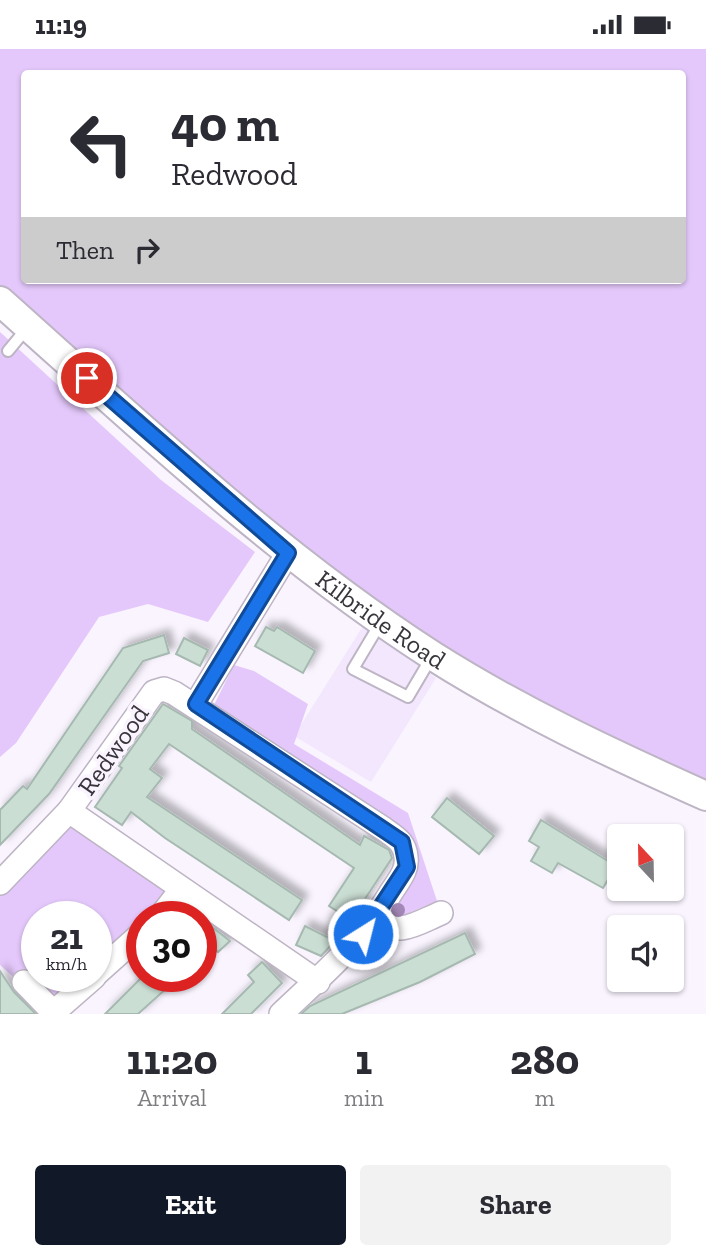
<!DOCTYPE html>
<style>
:root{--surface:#fff;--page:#f2f2f3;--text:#2b2b33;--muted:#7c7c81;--accent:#111827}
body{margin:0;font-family:"Zilla Slab",serif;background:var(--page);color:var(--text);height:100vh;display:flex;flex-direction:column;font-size:26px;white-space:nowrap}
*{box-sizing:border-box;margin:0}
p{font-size:23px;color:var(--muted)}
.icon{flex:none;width:38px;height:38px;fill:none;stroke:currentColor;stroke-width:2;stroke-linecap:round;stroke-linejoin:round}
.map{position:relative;height:965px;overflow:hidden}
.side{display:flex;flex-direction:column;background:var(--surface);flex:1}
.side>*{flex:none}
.banner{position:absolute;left:21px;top:21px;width:665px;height:214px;border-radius:7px;box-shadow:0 2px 5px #0004;background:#fff;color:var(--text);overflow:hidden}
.needle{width:46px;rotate:338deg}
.fabs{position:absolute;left:607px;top:775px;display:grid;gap:14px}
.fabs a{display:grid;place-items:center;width:77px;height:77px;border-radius:7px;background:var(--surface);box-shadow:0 2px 5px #0004;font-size:35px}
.speed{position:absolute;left:21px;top:852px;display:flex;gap:14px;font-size:35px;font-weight:700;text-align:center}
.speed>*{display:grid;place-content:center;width:91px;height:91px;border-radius:50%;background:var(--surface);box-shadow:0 2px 5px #0004;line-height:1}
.speed small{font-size:18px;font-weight:400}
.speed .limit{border:10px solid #d22;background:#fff;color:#111}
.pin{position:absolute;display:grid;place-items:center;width:60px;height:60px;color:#fff;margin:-30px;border:4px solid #fff;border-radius:50%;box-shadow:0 2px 7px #0007}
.me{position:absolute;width:77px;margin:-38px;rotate:36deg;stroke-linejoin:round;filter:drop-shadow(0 0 5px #0008)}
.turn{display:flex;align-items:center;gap:24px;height:147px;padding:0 35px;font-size:32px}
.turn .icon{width:91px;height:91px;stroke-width:2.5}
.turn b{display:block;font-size:49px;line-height:60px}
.then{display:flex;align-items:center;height:66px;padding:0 35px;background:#0003;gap:14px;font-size:26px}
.eta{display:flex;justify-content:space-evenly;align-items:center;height:119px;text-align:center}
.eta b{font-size:42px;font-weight:700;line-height:49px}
.action{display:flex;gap:14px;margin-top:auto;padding:14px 35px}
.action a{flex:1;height:80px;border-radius:7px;background:var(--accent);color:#fff;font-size:28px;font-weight:700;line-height:80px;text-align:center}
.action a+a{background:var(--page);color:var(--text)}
.status{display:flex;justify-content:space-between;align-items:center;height:49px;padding:0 35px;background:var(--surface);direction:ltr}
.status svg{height:19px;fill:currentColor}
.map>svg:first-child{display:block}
.built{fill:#f3e7fe}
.green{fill:#e4c8fb;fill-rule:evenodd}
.building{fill:#cbded4;stroke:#a6b9b0;stroke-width:2;filter:url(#shadow)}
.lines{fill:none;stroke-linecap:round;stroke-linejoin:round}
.service-casing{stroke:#bdb4c4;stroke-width:14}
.minor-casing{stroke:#bdb4c4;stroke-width:26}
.tertiary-casing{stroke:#bdb4c4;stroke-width:32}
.service{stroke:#fff;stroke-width:10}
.minor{stroke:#fff;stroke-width:23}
.tertiary{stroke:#fff;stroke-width:28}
.tree{fill:#a488b8}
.route-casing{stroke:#114b97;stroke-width:18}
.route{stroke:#1a73e8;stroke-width:12}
.labels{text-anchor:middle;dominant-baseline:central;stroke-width:7;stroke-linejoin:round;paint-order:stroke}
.street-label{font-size:26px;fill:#39353c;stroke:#f9f4fe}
</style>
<div class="status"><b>11:19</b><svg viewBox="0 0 49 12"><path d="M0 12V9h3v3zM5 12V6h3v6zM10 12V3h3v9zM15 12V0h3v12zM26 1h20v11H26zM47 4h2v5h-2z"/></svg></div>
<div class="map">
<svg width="706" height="965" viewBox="0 0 706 965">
<defs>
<filter id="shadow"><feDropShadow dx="6" dy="-6" stdDeviation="3.5" flood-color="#0004"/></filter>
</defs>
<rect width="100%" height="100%" fill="#f9f4fe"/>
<path class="built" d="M363,577L436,629L371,733L294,687Z"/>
<g class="green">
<path d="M0,0H706V734L667,721L505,636L387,564L185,404L0,238ZM24,24H682V231H24Z"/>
<path d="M0,283L161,431L255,503L208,573L148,555L99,568L16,694L0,708Z"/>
<path d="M234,616L254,622L308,655L294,695L408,764L437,852L395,870L387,863L411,806L222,665L214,656Z"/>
<path d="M70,777L165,839L163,848L96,913V868H37V928H81C76,932 70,940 65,943C41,953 15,930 0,916V845Z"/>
</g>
<g class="building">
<path d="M266,578L274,582L277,578L315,602L303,624L255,597Z"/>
<path d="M164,586L169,604L143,612L49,745L0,796V761L23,737L27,740L123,599Z"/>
<path d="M184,589L208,601L200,617L176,605Z"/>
<path d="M163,655L192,672V680L360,796L364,787L389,801L392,809L351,871L329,857L354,819L169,695L150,720L162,729L147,748L302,851L289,871L165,789L131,763L122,776L95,758L122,719L119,717Z"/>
<path d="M447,749L494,787L479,805L432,768Z"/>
<path d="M541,771L616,817L603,839L558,814L552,824L531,812L539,798L529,792Z"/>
<path d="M207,874L230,892L218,903L213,898L201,909V879Z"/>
<path d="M305,877L335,892L321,907L296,896Z"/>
<path d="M465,884L475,905L420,933L342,965H301L310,957Z"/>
<path d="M262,913L282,934L251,965H222L254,933L248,926Z"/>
<path d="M0,922L14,943L36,965H0Z"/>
<path d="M142,928H179L138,965H105Z"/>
</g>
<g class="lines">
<g class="service-casing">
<g id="service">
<path d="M8,302L27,279"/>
<path d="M381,573L353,620L408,648L431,609"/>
</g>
</g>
<g class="minor-casing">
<g id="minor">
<path d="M196,655L288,504"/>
<path d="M69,762L318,933"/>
<path d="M0,834L69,762L154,643L164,640L174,644L384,780C395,788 405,793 406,808C408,821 399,831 392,842C361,894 324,924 281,965"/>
<path d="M160,868L181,841"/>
<path d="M375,870C400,888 415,875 441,864"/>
<path d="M96,925L142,884"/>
<path d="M24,933L55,965"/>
<path d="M54,963L94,928"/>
</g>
</g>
<g class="tertiary-casing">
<g id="tertiary">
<path id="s1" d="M0,252C139,376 276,506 433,607C520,662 612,705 706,747"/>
</g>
</g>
<use href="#service" class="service"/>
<use href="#minor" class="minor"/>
<use href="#tertiary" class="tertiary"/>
</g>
<circle class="tree" cx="398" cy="861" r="7"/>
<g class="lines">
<g class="route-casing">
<path id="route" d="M87,329L288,504L196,655L402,793L407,818L363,885"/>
</g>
<use href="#route" class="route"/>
</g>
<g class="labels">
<g class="street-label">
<text stroke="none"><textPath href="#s1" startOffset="497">Kilbride Road</textPath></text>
<text transform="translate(113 701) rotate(-55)">Redwood</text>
</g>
</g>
</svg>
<div class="fabs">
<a><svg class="needle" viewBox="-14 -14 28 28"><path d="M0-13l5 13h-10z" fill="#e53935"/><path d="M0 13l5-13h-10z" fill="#7c7c81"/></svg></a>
<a><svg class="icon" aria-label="sound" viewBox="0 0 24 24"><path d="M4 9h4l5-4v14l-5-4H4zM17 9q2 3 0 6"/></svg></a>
</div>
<div class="speed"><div>21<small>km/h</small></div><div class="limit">30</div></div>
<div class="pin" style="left:87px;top:329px;background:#d93025"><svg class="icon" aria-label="arrive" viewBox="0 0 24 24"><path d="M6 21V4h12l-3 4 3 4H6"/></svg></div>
<svg class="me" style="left:363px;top:885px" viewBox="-20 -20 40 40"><circle r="17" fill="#1a73e8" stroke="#fff" stroke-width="3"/><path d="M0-11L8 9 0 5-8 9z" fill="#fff"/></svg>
<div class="banner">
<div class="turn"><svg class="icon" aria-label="left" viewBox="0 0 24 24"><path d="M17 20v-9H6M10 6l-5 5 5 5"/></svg><div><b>40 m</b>Redwood</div></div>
<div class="then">Then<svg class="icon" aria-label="right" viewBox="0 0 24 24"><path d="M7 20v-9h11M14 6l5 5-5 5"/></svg></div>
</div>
</div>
<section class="side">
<div class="eta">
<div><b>11:20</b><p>Arrival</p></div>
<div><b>1</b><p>min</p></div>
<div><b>280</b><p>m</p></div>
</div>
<div class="action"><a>Exit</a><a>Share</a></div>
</section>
